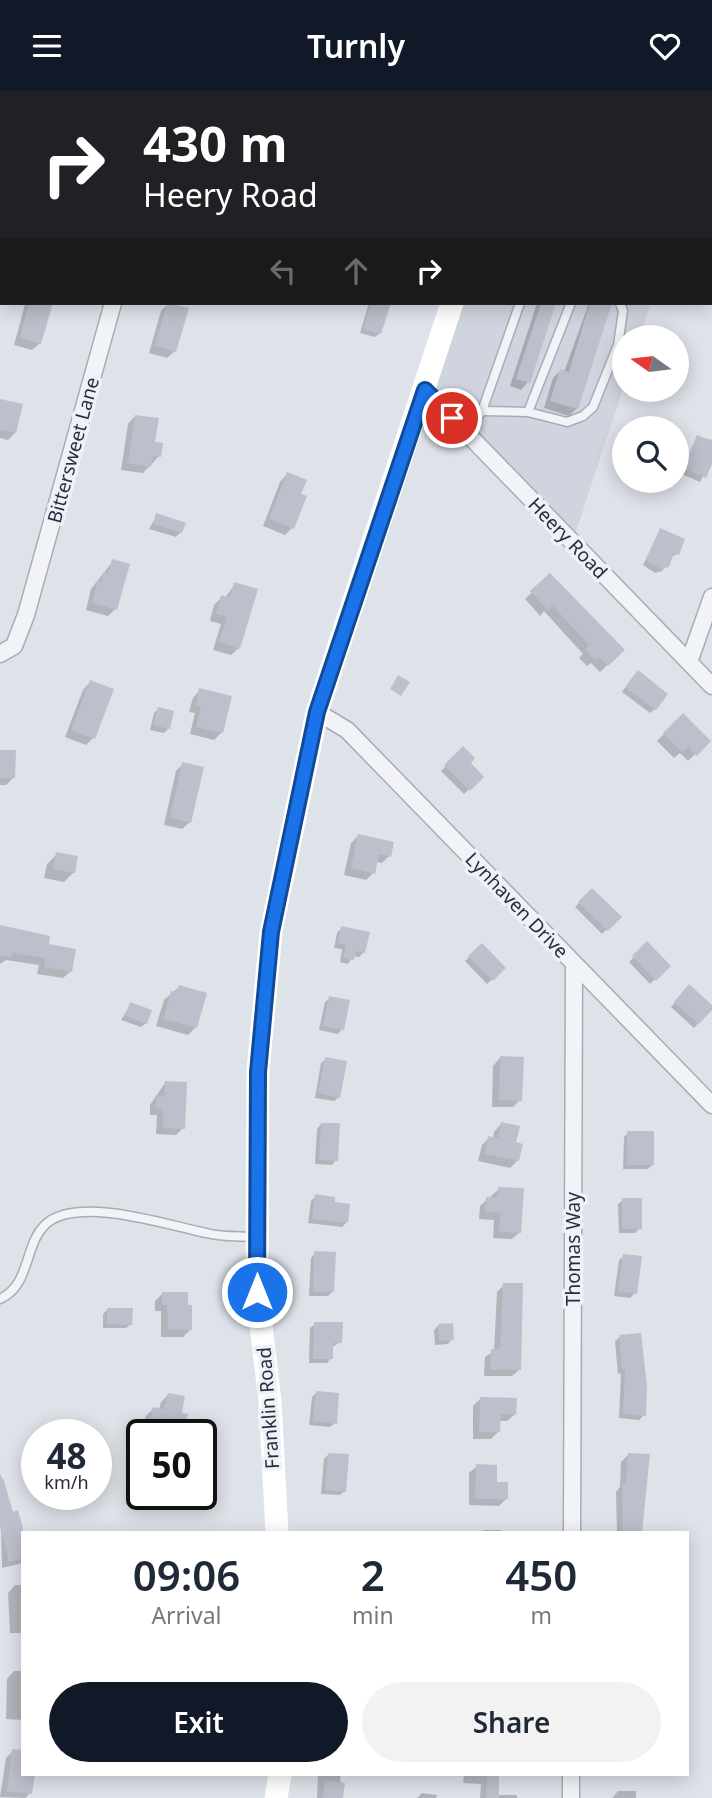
<!DOCTYPE html>
<style>
:root{--surface:#fff;--page:#f2f2f3;--text:#1f2937;--muted:#747a83;--accent:#111827}
body{margin:0;font-family:"Noto Sans",sans-serif;background:var(--page);color:var(--text);height:100vh;display:flex;flex-direction:column;font-size:26px;white-space:nowrap}
*{box-sizing:border-box;margin:0}
p{font-size:23px;color:var(--muted)}
.icon{flex:none;width:38px;height:38px;fill:none;stroke:currentColor;stroke-width:2;stroke-linecap:round;stroke-linejoin:round}
.map{position:relative;flex:1;overflow:hidden}
.details{position:absolute;left:21px;top:1440px;width:668px;height:245px;display:flex;flex-direction:column;background:var(--surface);border-radius:0px;box-shadow:0 4px 18px #0003}
.details>*{flex:none}
.hud{position:absolute;left:0px;top:0px;width:712px;height:214px;box-shadow:0 4px 18px #0003;background:#202124;color:#fff;overflow:hidden}
.needle{width:46px;rotate:284deg}
.fabs{position:absolute;left:612px;top:234px;display:grid;gap:14px}
.fabs a{display:grid;place-items:center;width:77px;height:77px;border-radius:50%;background:var(--surface);box-shadow:0 4px 18px #0003;font-size:35px}
.speed{position:absolute;left:21px;top:1328px;display:flex;gap:14px;font-size:35px;font-weight:700;text-align:center}
.speed>*{display:grid;place-content:center;width:91px;height:91px;border-radius:50%;background:var(--surface);box-shadow:0 4px 18px #0003;line-height:1}
.speed small{font-size:18px;font-weight:400}
.speed .limit{border:4px solid #111;border-radius:10px;background:#fff;color:#111}
.pin{position:absolute;display:grid;place-items:center;width:60px;height:60px;color:#fff;margin:-30px;border:4px solid #fff;border-radius:50%;box-shadow:0 2px 7px #0007}
.me{position:absolute;width:77px;margin:-38px;rotate:0deg;stroke-linejoin:round;filter:drop-shadow(0 0 5px #0008)}
.turn{display:flex;align-items:center;gap:24px;height:147px;padding:0 28px;font-size:32px}
.turn .icon{width:91px;height:91px;stroke-width:2.5}
.turn b{display:block;font-size:49px;line-height:60px}
.lanes{display:flex;align-items:center;height:66px;padding:0 28px;background:#0003;justify-content:center;gap:35px;direction:ltr}
.lanes .off{opacity:.35}
.eta{display:flex;justify-content:space-evenly;align-items:center;height:119px;text-align:center}
.eta b{font-size:42px;font-weight:600;line-height:49px}
.action{display:flex;gap:14px;margin-top:auto;padding:14px 28px}
.action a{flex:1;height:80px;border-radius:42px;background:var(--accent);color:#fff;font-size:28px;font-weight:600;line-height:80px;text-align:center}
.action a+a{background:var(--page);color:var(--text)}
header{display:flex;justify-content:space-between;align-items:center;height:91px;padding:0 28px;background:var(--accent);color:#fff;font-size:32px;font-weight:600}
.map>svg:first-child{display:block}
.built{fill:#d0d4de}
.shadow{fill:#0003}
.building{fill:#bbc0cc}
.lines{fill:none;stroke-linecap:round;stroke-linejoin:round}
.service-casing{stroke:#a7acb7;stroke-width:11}
.minor-casing{stroke:#a7acb7;stroke-width:19}
.service{stroke:#f1f3f7;stroke-width:8}
.minor{stroke:#f1f3f7;stroke-width:16}
.secondary{stroke:#fff;stroke-width:23}
.route-casing{stroke:#114b97;stroke-width:18}
.route{stroke:#1a73e8;stroke-width:12}
.labels{text-anchor:middle;dominant-baseline:central;stroke-width:7;stroke-linejoin:round;paint-order:stroke}
.street-label{font-size:19px;fill:#272e41;stroke:#eef1f6}
</style>
<header><svg class="icon" aria-label="menu" viewBox="0 0 24 24"><path d="M4 6h16M4 12h16M4 18h16"/></svg>Turnly<svg class="icon" aria-label="heart" viewBox="0 0 24 24"><path d="M12 20l-8-8c-3-5 5-10 8-4 3-6 11-1 8 4z"/></svg></header>
<div class="map">
<svg width="712" height="1707" viewBox="0 0 712 1707">
<rect width="100%" height="100%" fill="#dee2e9"/>
<path class="built" d="M452,212H644L650,215L639,247H625V292L574,447L420,299Z"/>
<g class="shadow">
<path d="M51,212L40,252L32,259L14,254L25,213Z"/>
<path d="M369,212H389L380,242L375,246L360,242Z"/>
<path d="M537,212H554L528,291L521,299L510,295Z"/>
<path d="M589,212L610,213L577,317L569,325L544,317L553,287L560,280L564,281Z"/>
<path d="M168,213L175,260L167,267L149,262L161,220Z"/>
<path d="M0,310L15,342L8,349L0,347Z"/>
<path d="M135,325L159,365L143,382L121,379L128,333Z"/>
<path d="M698,346L712,349V369L700,391L679,382Z"/>
<path d="M287,383L299,404L292,437L285,444L263,435L280,391Z"/>
<path d="M157,424L181,441L176,446L149,438Z"/>
<path d="M660,439L683,449L677,463L670,467L662,480L655,482L643,474Z"/>
<path d="M113,470L115,518L108,525L86,519L91,498Z"/>
<path d="M550,484L623,559L600,581L591,572L587,575L579,567L583,563L544,520L540,525L525,508Z"/>
<path d="M235,493L239,557L231,564L213,559L221,533L210,530L214,514L222,506L225,507Z"/>
<path d="M633,586L655,618L650,622L622,601Z"/>
<path d="M90,591L93,647L86,654L65,646L83,599Z"/>
<path d="M200,599L222,641L214,649L190,643L195,622L189,621L193,607Z"/>
<path d="M158,618L168,638L164,642L150,639L154,622Z"/>
<path d="M683,624L708,650L688,670L680,662L674,667L657,650Z"/>
<path d="M463,657L469,672L482,686L464,703L441,680Z"/>
<path d="M0,661L14,686L6,694H0Z"/>
<path d="M183,673L190,731L182,738L164,734L176,680Z"/>
<path d="M358,745L389,765L382,772L376,771L373,782L366,789L344,784L351,752Z"/>
<path d="M57,763L74,781L64,791L44,787L47,773Z"/>
<path d="M592,799L619,826L602,843L575,816Z"/>
<path d="M0,835L47,855L71,880L63,887L37,883L39,874L6,869L0,873Z"/>
<path d="M342,837L364,861L359,866L353,865L348,873L340,871L342,858L334,857L337,842Z"/>
<path d="M647,853L668,875L650,893L629,871Z"/>
<path d="M482,854L504,877L487,893L465,870Z"/>
<path d="M179,896L205,903L195,937L188,944L156,935L164,909Z"/>
<path d="M689,896L712,916L694,937L671,916Z"/>
<path d="M330,907L342,938L338,943L319,939L325,911Z"/>
<path d="M131,913L146,932L141,936L121,929Z"/>
<path d="M500,967L520,1009L513,1016H492L493,975Z"/>
<path d="M326,968L339,1006L334,1010L315,1007L321,972Z"/>
<path d="M165,992L183,1037L176,1044L156,1043L157,1024H150V1014Z"/>
<path d="M321,1033L336,1069L332,1074L315,1073L317,1038Z"/>
<path d="M501,1033L518,1069L510,1077L478,1070L482,1054L489,1047L493,1048L494,1041Z"/>
<path d="M628,1042L652,1074L648,1078H623L624,1046Z"/>
<path d="M499,1098L520,1141L512,1148L493,1147L494,1129L479,1128L480,1115Z"/>
<path d="M316,1105L333,1113L346,1132L342,1136L308,1132L311,1110Z"/>
<path d="M623,1109L640,1137L635,1142H619L618,1113Z"/>
<path d="M315,1162L332,1201L328,1205H309L311,1167Z"/>
<path d="M624,1165L635,1202L630,1207L614,1205L619,1169Z"/>
<path d="M504,1194L519,1279L512,1285H484L485,1266L494,1260L497,1201Z"/>
<path d="M162,1203L191,1238L183,1246H161V1220H155V1210Z"/>
<path d="M108,1218L131,1233L126,1237H103V1223Z"/>
<path d="M315,1233L341,1251L332,1256L331,1267L327,1272H309L310,1237Z"/>
<path d="M438,1235L452,1248L448,1253L435,1254L434,1239Z"/>
<path d="M620,1246L644,1324L639,1329L619,1327L621,1282L618,1283L615,1250Z"/>
<path d="M316,1302L335,1332L330,1336L309,1334L312,1306Z"/>
<path d="M168,1304L180,1323L183,1339L178,1344L143,1340L146,1325L153,1318L159,1319L161,1311Z"/>
<path d="M481,1307L515,1323L507,1330H499L498,1341L491,1348H473V1315Z"/>
<path d="M328,1364L345,1400L340,1404L321,1403L324,1368Z"/>
<path d="M628,1364H648L640,1442H617L616,1401L620,1396L621,1371Z"/>
<path d="M477,1375L506,1408L499,1415L469,1414V1382Z"/>
<path d="M0,1382L12,1423L23,1445V1472L2,1477Z"/>
<path d="M484,1439H501V1442H481Z"/>
<path d="M15,1494H23V1542H10L8,1502Z"/>
<path d="M14,1580H23V1629L6,1628L7,1588Z"/>
<path d="M13,1660L23,1684H33L30,1702L25,1707L0,1706L6,1667Z"/>
<path d="M318,1684H340L342,1707H317Z"/>
<path d="M464,1684H498L497,1704H517V1707H480L481,1693L463,1692Z"/>
<path d="M618,1700H636V1707H612Z"/>
<path d="M422,1702L437,1704L436,1707H417Z"/>
</g>
<g class="building">
<path d="M29,212H53L41,253L20,247Z"/>
<path d="M167,212L189,217L176,261L155,255Z"/>
<path d="M371,212H391L381,243L363,237Z"/>
<path d="M541,212H556L530,292L516,288Z"/>
<path d="M590,212H612L578,318L550,310L560,278L569,281Z"/>
<path d="M0,308L23,313L16,342L0,339Z"/>
<path d="M135,324L159,327L155,351L163,352L161,366L153,365L151,376L128,372Z"/>
<path d="M697,344L712,350V373L706,387L683,377Z"/>
<path d="M287,381L307,389L301,403L307,405L294,438L269,428Z"/>
<path d="M156,422L186,432L182,442L153,433Z"/>
<path d="M660,437L685,448L679,464L674,462L669,476L661,478L646,469Z"/>
<path d="M112,468L130,473L117,519L92,512L98,489L101,490L104,481L108,482Z"/>
<path d="M550,482L625,559L608,575L599,566L595,569L585,559L589,554L553,515L548,519L530,500Z"/>
<path d="M234,491L258,498L240,558L219,551L227,526L216,523L221,504L230,507Z"/>
<path d="M638,579L668,603L656,619L625,596Z"/>
<path d="M398,584L410,591L401,605L390,598Z"/>
<path d="M90,589L114,598L95,648L71,639Z"/>
<path d="M199,597L232,605L223,642L196,636L201,615L196,614Z"/>
<path d="M158,616L174,620L170,638L153,634Z"/>
<path d="M683,622L711,650L697,665L688,656L682,661L663,642Z"/>
<path d="M463,655L475,667L471,672L484,686L470,700L444,674Z"/>
<path d="M0,659H16L15,687H0Z"/>
<path d="M182,671L204,676L191,732L170,727Z"/>
<path d="M358,743L394,751L391,766L379,763L375,783L351,777Z"/>
<path d="M56,761L78,765L75,782L53,778Z"/>
<path d="M592,797L622,826L608,840L578,811Z"/>
<path d="M0,834L50,845L49,853L76,858L72,881L44,876L45,867L12,862L11,866L0,865Z"/>
<path d="M341,835L370,841L365,862L356,860L354,869L343,867L346,854L338,852Z"/>
<path d="M647,850L671,875L656,890L632,865Z"/>
<path d="M482,852L506,877L493,890L468,865Z"/>
<path d="M689,893L712,914V919L699,933L674,911Z"/>
<path d="M179,894L207,902L197,937L163,928L171,900L176,901Z"/>
<path d="M329,905L350,909L344,939L323,935Z"/>
<path d="M130,911L152,919L147,933L125,925Z"/>
<path d="M500,965L524,966L522,1010L499,1009Z"/>
<path d="M325,966L347,970L340,1007L318,1002Z"/>
<path d="M165,990L187,991L185,1038L163,1037V1018L156,1017L157,1005L164,1006Z"/>
<path d="M501,1031L520,1035L516,1051L523,1053L519,1070L485,1063L488,1045L498,1047Z"/>
<path d="M321,1032H340L338,1070L319,1069Z"/>
<rect x="627" y="1040" width="27" height="34"/>
<path d="M498,1096L524,1097L521,1142L499,1141L500,1122L485,1121L486,1106H497Z"/>
<path d="M315,1103L335,1106V1111L350,1113L348,1132L312,1128Z"/>
<rect x="622" y="1107" width="20" height="31"/>
<path d="M314,1160L336,1161L334,1201H313Z"/>
<path d="M623,1163L642,1165L637,1203L618,1200Z"/>
<path d="M503,1192H523L521,1279H490L491,1258H500Z"/>
<path d="M162,1201H188V1214H192V1239H168L167,1214H162Z"/>
<path d="M107,1217H133L132,1234L107,1233Z"/>
<path d="M314,1231H343L342,1252H333V1268H313Z"/>
<path d="M453,1232L454,1249L439,1250L438,1233Z"/>
<path d="M641,1242L647,1295L646,1325L623,1323L625,1279H622L619,1244Z"/>
<path d="M316,1300L339,1302L337,1333L313,1330Z"/>
<path d="M168,1302L185,1305L182,1322L188,1323L184,1340L149,1333L153,1316L164,1318Z"/>
<path d="M480,1306L517,1307L516,1324L501,1323L500,1341H479Z"/>
<path d="M328,1362L349,1363L346,1401L325,1399Z"/>
<path d="M628,1362L650,1363L642,1442H623L622,1392H626Z"/>
<path d="M476,1373L497,1374V1391H508V1408H475Z"/>
<path d="M0,1387H3L13,1421L18,1419L23,1438V1467L9,1471L0,1436Z"/>
<path d="M12,1658L23,1659V1684H35L32,1703L7,1700Z"/>
<path d="M487,1684H499V1707H486Z"/>
<path d="M325,1689L345,1692L343,1707H323Z"/>
</g>
<g class="lines">
<g class="service-casing">
<g id="service">
<path d="M482,320L528,321L567,331L583,325L593,316L618,254L623,220L620,212"/>
<path d="M528,321L571,212"/>
<path d="M466,341L482,320L520,212"/>
<path d="M0,1208C32,1193 23,1153 47,1132C80,1105 167,1134 206,1142C221,1146 238,1145 254,1146"/>
</g>
</g>
<g class="minor-casing">
<g id="minor">
<path d="M124,0L132,2"/>
<path d="M170,2L171,0"/>
<path d="M425,299L712,595"/>
<path d="M0,563L14,555L26,524L113,212"/>
<path d="M689,571L712,506"/>
<path d="M317,621L347,639L712,1014"/>
<path d="M572,1442L574,874"/>
<path d="M571,1707V1684"/>
</g>
</g>
<use href="#service" class="service"/>
<use href="#minor" class="minor"/>
<g class="secondary">
<path d="M528,2L529,0"/>
<path d="M277,1442L270,1310L257,1201L258,980L271,841L317,621L452,212"/>
<path d="M276,1707L280,1684"/>
</g>
</g>
<g class="lines">
<g class="route-casing">
<path id="route" d="M257,1201L258,981L271,841L317,621L425,299L452,327"/>
</g>
<use href="#route" class="route"/>
</g>
<g class="labels">
<g class="street-label">
<text transform="translate(73 359) rotate(-75)">Bittersweet Lane</text>
<text transform="translate(568 447) rotate(46)">Heery Road</text>
<text transform="translate(517 814) rotate(46)">Lynhaven Drive</text>
<text transform="translate(573 1158) rotate(-90)">Thomas Way</text>
<text transform="translate(268 1317) rotate(-94)">Franklin Road</text>
</g>
</g>
</svg>
<div class="fabs">
<a><svg class="needle" viewBox="-14 -14 28 28"><path d="M0-13l5 13h-10z" fill="#e53935"/><path d="M0 13l5-13h-10z" fill="#747a83"/></svg></a>
<a><svg class="icon" aria-label="search" viewBox="0 0 24 24"><circle cx="10" cy="10" r="6"/><path d="M15 15l6 6"/></svg></a>
</div>
<div class="speed"><div>48<small>km/h</small></div><div class="limit">50</div></div>
<div class="pin" style="left:452px;top:327px;background:#d93025"><svg class="icon" aria-label="arrive" viewBox="0 0 24 24"><path d="M6 21V4h12l-3 4 3 4H6"/></svg></div>
<svg class="me" style="left:257px;top:1201px" viewBox="-20 -20 40 40"><circle r="17" fill="#1a73e8" stroke="#fff" stroke-width="3"/><path d="M0-11L8 9 0 5-8 9z" fill="#fff"/></svg>
<div class="hud">
<div class="turn"><svg class="icon" aria-label="right" viewBox="0 0 24 24"><path d="M7 20v-9h11M14 6l5 5-5 5"/></svg><div><b>430 m</b>Heery Road</div></div>
<div class="lanes"><svg class="icon off" aria-label="left" viewBox="0 0 24 24"><path d="M17 20v-9H6M10 6l-5 5 5 5"/></svg><svg class="icon off" aria-label="ahead" viewBox="0 0 24 24"><path d="M12 20V5M6 11l6-6 6 6"/></svg><svg class="icon" aria-label="right" viewBox="0 0 24 24"><path d="M7 20v-9h11M14 6l5 5-5 5"/></svg></div>
</div>
<section class="details">
<div class="eta">
<div><b>09:06</b><p>Arrival</p></div>
<div><b>2</b><p>min</p></div>
<div><b>450</b><p>m</p></div>
</div>
<div class="action"><a>Exit</a><a>Share</a></div>
</section>
</div>
